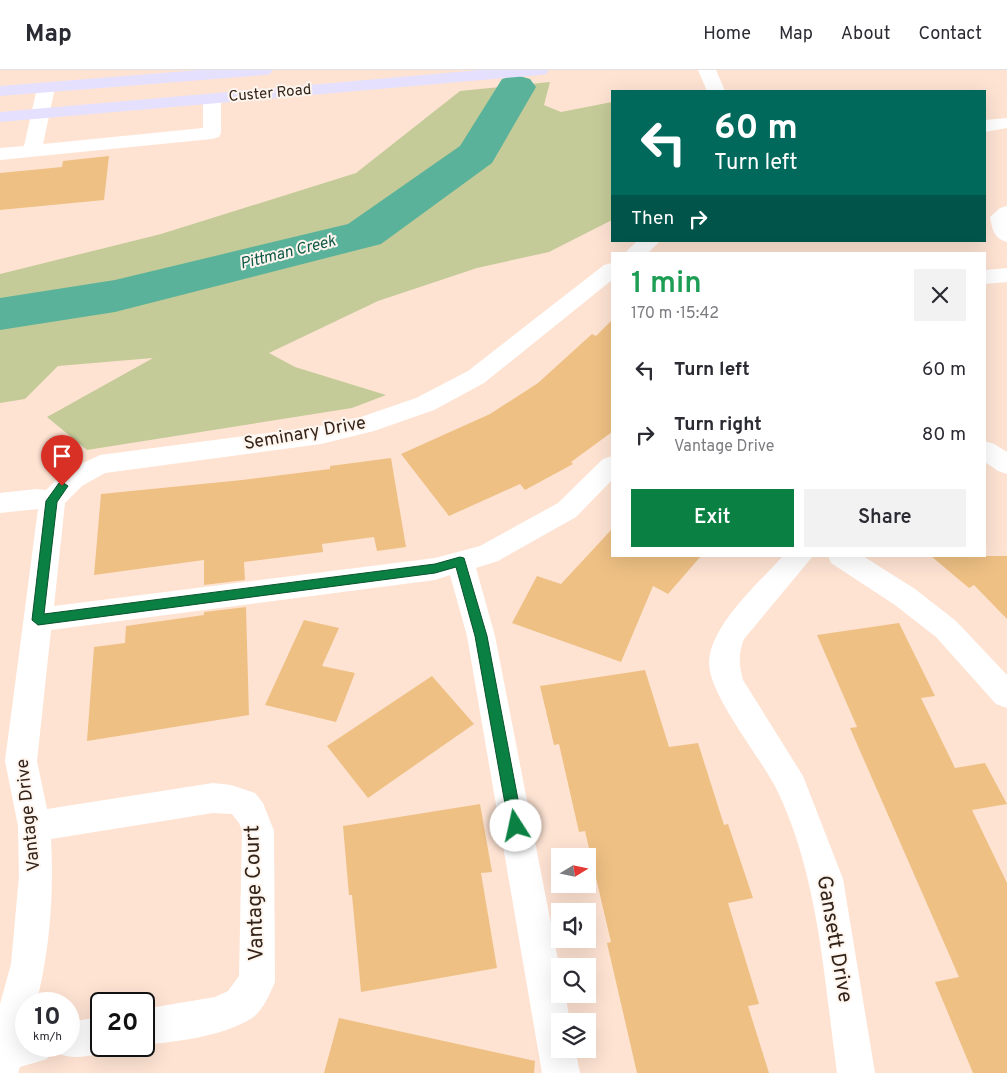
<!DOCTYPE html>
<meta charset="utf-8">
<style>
:root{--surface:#fff;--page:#f2f2f3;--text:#2b2b33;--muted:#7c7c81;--line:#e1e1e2;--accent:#0b8043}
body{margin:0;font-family:Overpass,sans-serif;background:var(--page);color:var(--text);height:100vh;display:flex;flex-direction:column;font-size:19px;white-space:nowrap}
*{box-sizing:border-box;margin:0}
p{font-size:16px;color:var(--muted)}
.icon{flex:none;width:28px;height:28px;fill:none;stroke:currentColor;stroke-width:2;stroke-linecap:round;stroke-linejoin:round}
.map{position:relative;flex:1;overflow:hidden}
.side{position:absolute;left:611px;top:182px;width:375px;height:305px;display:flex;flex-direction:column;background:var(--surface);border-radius:0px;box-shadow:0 5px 20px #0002}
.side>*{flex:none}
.top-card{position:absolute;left:611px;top:20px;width:375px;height:152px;border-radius:0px;box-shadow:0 5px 20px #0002;background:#00695c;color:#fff;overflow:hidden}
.needle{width:32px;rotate:80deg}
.controls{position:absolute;left:551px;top:778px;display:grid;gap:10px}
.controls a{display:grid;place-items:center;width:45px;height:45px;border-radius:0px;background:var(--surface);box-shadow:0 5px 20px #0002;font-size:25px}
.speed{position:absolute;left:15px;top:922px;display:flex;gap:10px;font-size:25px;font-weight:700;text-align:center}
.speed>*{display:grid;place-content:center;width:65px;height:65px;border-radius:50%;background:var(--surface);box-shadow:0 5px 20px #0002;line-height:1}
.speed small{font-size:12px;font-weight:400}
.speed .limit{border:2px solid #111;border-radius:8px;background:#fff;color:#111}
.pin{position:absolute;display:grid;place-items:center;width:42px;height:42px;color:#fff;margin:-51px -21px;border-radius:50% 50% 50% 0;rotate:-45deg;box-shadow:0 0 5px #0007}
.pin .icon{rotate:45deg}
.me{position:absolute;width:55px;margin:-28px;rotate:350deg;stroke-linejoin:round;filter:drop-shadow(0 0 4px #0008)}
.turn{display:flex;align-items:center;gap:18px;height:105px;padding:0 20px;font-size:22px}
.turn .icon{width:65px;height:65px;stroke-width:2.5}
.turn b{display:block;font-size:35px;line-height:42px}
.then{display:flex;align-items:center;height:48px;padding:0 20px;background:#0003;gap:10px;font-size:19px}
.round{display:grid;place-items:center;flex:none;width:52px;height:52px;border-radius:0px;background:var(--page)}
.headline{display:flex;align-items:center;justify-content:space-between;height:85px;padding:0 20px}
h1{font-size:30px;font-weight:600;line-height:38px;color:#1e9e55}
.primary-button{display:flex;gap:10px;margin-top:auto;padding:10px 20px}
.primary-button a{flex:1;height:58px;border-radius:0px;background:var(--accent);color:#fff;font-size:20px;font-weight:600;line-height:58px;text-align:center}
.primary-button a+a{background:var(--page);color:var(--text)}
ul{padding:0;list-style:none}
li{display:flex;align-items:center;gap:15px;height:65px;padding:0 20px}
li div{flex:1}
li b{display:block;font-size:19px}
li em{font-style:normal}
header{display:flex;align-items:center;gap:30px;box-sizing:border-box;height:70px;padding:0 25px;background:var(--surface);border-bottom:1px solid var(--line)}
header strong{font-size:24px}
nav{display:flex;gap:28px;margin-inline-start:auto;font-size:18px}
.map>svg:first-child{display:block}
.green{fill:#c5cb98}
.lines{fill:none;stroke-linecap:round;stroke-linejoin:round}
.river{fill:#5ab29a;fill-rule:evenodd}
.building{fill:#eec084}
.minor{fill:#fff;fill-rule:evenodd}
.major{fill:#e5e0fd;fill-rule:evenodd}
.route{fill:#0b8043;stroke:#07532c}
.labels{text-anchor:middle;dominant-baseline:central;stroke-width:4;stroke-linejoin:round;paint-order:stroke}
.far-street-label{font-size:15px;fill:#332318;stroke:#fef5ef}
.far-water-label{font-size:16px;font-style:italic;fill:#0e5847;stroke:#fef5ef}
.street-label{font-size:18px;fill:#332318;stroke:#fef5ef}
.near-street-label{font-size:21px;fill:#332318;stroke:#fef5ef}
</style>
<header>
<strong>Map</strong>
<nav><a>Home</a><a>Map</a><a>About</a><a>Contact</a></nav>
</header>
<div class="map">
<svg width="1007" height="1003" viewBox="0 0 1007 1003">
<rect width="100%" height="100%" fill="#fee3d3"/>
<path class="green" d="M550,12L544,35L561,42L612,32V150L549,182L477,198L378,231L269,283L295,297L386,325L352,338L87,380L47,347L153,288L58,296L25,329L0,333V204L161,164L356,103L460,21Z"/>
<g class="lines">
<path class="river" d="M516,5L530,9L536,17L492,93L381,174L115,242L0,260V228L115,210L348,154L460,76L502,9Z"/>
</g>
<g class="building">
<path d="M109,86L104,130L0,140V103L62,97L63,91Z"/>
<path d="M612,250V362L571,392L573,394L525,420L520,414L449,446L401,384L490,344L538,313L592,264L596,266Z"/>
<path d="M391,388L406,477L377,481L374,467L322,474L323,482L244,492L245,510L204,515V490L94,505L101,424L242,410L330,399V396Z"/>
<path d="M612,459V486H701L668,524L653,516L621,592L512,553L537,506L561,514Z"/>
<path d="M931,486H1007V549L974,515L969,518Z"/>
<path d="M246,537L249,645L87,671L94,577L125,573L126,556L204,545V542Z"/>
<path d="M304,550L339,558L322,596L355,603L336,652L265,635Z"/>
<path d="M899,553L935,626L921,628L955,698L985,693L1007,734L972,740L1007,813V1003H973L935,912L959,907L850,658L857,657L817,565Z"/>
<path d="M645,600L669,677L698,673L724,755L728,754L753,828L728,833L759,934L748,936L769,1003H637L607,873L611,872L585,761L579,762L559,674L554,675L540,616Z"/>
<path d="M432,606L474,654L368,728L327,676Z"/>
<path d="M480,734L492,802L481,803L497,898L361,922L352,825H349L343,756Z"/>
<path d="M339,948L535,991L534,1003H324Z"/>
</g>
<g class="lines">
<g class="minor">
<path d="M698,0H716L725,21H707Z"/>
<path d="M46,13L52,14L55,18L43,74L203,58V30L206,26H218L221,30V63L219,67L212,69L0,90V78L24,76L37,18L40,14Z"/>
<path d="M1007,48V58L985,62V50Z"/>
<path d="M1007,136V172C994,169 992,159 990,147L1000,138Z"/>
<path d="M637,171H660L647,184H624Z"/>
<path d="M612,193V210L484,313L434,340L374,361L321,374L105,403L82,416L65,433L54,536L435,488L480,476L558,433L603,389L612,386V410L576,447L498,491L476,498L495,566L560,900V924H565L570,951H560V979H575L580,1003H542L467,566L450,505L435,510L51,560L37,691L47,739L213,713L231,715L255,723L263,733L274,761L275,912C270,923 263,941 252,948C221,967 179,971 144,975V939L215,927L228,921L239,906L242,761L239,753L232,744L213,743L51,769C54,824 50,880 36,934H26V976H52L47,989L20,997L18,1003H0V934L11,894L19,806L18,756L5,691L38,439L0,443V423L36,419L46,420L64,402L100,385L321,356L361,347L416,328L468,301L604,195Z"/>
<path d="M1007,198V212L985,214V200Z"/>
<path d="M985,371L994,374L1007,382V404L998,401L985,392Z"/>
<path d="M783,486H813L744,569C738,584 739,595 743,610L803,706L843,809L875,1003H837C824,909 819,809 778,722C763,690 709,626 709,593C710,555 759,513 783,486Z"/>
<path d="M828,486H863L915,519L956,551L1007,605V638L996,634L936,567L895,535L831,493Z"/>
<path d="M101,947V976H115L114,978C95,986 75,991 56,983L53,976H69V952Z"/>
</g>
<g class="major">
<path d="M199,0H273L270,4L264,5L0,26V16Z"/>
<path d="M480,0H549L546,4L540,5L0,52V42Z"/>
</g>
</g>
<path class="route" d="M62,412L68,416L57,432L44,544L435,494L460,487L464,488L487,566L523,756L521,761L516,763L511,761L509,756L475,566L456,497L435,503L38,555L32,550L46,431L59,413Z"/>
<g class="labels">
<g class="far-street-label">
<text transform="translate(270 24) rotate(-5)">Custer Road</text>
</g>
<g class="far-water-label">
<text transform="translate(288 183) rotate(-14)">Pittman Creek</text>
</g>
<g class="street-label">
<text transform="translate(305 364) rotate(-10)">Seminary Drive</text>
<text transform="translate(29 745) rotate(-96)">Vantage Drive</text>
</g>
<g class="near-street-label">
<text transform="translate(255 823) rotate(-92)">Vantage Court</text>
<text transform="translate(834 869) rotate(80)">Gansett Drive</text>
</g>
</g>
</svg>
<div class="controls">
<a><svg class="needle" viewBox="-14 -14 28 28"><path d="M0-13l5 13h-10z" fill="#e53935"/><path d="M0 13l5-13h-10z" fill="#7c7c81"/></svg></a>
<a><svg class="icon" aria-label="sound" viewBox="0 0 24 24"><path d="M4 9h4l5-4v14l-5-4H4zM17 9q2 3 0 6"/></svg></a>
<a><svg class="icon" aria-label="search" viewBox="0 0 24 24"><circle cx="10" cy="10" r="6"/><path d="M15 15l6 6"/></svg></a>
<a><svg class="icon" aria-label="layers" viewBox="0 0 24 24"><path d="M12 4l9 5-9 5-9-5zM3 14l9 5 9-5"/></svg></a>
</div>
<div class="speed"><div>10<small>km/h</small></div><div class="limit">20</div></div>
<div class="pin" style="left:62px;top:416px;background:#d93025"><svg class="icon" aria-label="arrive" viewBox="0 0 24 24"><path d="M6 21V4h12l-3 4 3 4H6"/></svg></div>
<svg class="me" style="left:516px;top:756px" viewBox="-20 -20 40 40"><circle r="19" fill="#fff"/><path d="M0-13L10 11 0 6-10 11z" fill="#0b8043"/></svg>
<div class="top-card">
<div class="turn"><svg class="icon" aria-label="left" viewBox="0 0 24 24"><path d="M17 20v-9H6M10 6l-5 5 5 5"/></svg><div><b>60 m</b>Turn left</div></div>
<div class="then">Then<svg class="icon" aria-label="right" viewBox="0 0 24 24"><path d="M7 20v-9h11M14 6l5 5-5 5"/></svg></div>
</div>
<section class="side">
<div class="headline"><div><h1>1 min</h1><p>170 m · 15:42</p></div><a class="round"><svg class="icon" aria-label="close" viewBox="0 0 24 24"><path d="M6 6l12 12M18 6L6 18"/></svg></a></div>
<ul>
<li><svg class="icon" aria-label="left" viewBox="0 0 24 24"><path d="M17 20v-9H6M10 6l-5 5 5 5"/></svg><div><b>Turn left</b></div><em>60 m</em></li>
<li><svg class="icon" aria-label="right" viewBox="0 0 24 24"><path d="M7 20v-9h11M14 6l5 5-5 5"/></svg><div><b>Turn right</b><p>Vantage Drive</p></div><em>80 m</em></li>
</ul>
<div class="primary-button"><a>Exit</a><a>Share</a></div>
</section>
</div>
